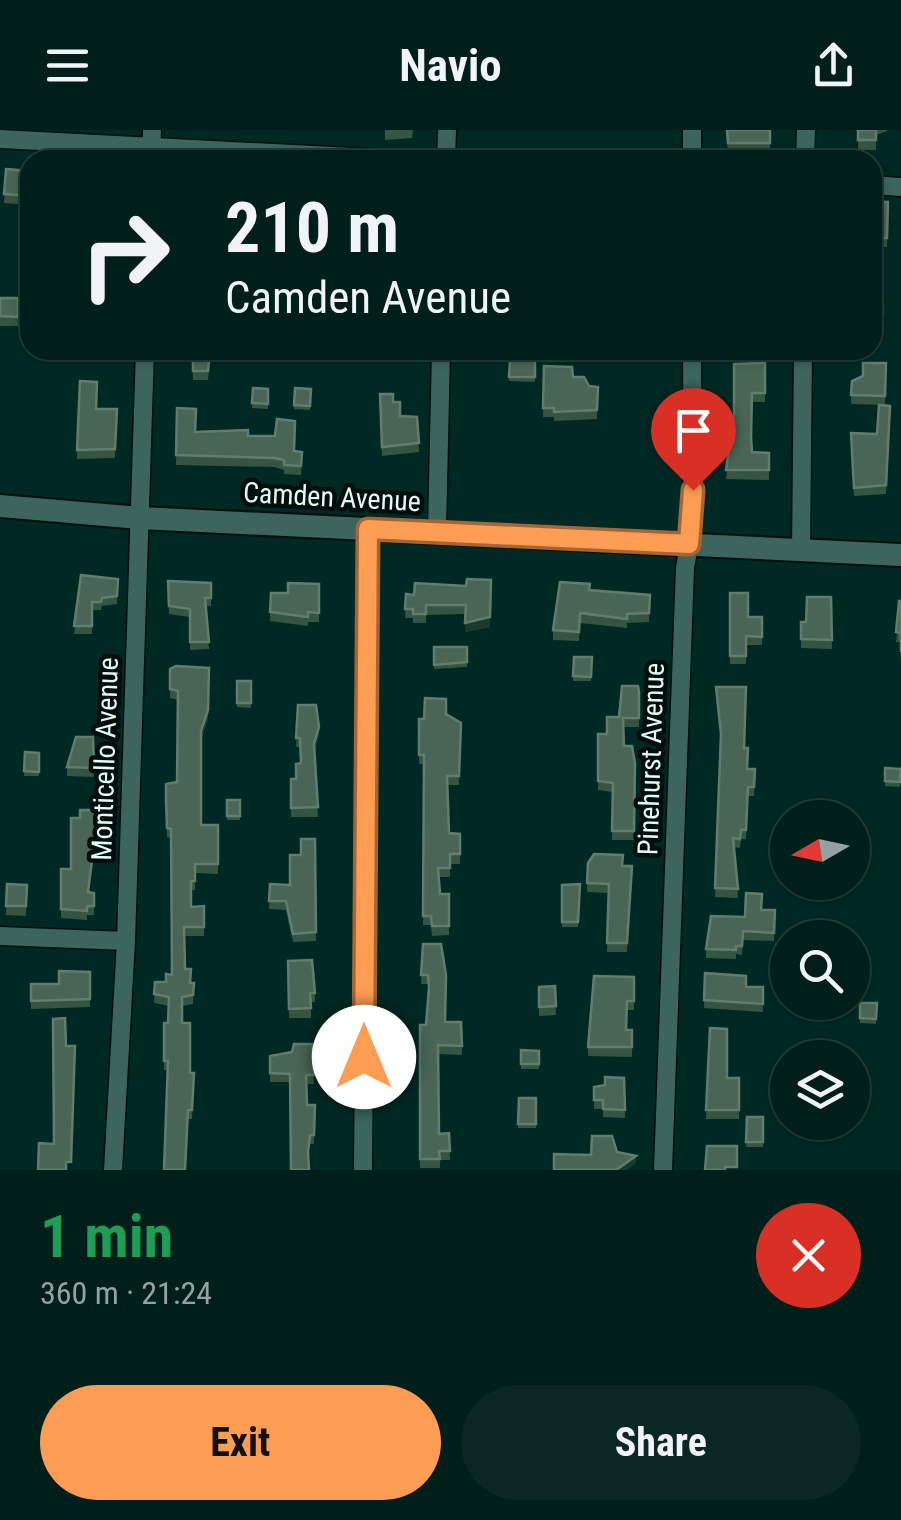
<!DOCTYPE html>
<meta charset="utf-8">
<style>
:root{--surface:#001f1a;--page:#0a2723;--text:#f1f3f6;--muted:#95a2a2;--line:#223d39;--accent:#fc9d53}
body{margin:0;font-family:"Roboto Condensed",sans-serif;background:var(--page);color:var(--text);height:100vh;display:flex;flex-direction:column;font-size:38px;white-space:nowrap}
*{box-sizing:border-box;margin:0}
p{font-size:32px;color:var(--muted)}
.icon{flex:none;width:55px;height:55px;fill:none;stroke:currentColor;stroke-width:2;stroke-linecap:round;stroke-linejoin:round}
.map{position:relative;height:1040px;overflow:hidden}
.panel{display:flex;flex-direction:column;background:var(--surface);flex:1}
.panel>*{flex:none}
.top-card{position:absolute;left:20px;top:20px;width:862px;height:210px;border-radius:30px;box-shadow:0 2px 8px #0004,0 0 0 2px var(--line);background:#001f1a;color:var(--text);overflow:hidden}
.needle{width:65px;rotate:261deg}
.controls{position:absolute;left:770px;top:670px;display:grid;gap:20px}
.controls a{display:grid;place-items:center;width:100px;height:100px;border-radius:50%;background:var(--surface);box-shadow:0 2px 8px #0004,0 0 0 2px var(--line);font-size:50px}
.pin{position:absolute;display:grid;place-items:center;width:85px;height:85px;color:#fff;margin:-102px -42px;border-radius:50% 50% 50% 0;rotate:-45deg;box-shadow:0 0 10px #0007}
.pin .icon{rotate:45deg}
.me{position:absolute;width:110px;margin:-55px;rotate:0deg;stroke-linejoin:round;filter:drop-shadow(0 0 8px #0008)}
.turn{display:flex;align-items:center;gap:35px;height:210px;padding:0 40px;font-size:45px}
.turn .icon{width:130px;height:130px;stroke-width:2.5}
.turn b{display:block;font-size:70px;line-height:85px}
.round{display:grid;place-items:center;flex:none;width:105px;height:105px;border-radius:52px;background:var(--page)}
.headline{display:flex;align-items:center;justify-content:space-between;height:170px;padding:0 40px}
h1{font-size:60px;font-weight:700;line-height:75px;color:#1e9e55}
.primary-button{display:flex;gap:20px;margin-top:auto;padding:20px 40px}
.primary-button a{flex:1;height:115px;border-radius:60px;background:var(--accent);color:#111;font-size:40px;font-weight:700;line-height:115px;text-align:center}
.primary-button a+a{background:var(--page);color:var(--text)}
header{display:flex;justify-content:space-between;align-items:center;height:130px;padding:0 40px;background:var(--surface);font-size:45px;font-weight:700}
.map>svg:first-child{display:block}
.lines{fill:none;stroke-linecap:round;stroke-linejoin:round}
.minor-casing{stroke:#000f0c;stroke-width:21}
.tertiary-casing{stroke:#000f0c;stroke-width:26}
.minor{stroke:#3c655d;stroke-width:18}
.tertiary{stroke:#3c655d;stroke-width:22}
.wall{fill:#365442}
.shaded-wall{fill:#193b2d}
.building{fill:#496555;stroke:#617d6e;stroke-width:2.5}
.route-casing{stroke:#a46636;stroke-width:25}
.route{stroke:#fc9d53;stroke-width:18}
.labels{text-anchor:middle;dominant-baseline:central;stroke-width:9;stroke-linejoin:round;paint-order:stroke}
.street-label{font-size:28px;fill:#e4faf5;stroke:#010e0b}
</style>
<header><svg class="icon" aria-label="menu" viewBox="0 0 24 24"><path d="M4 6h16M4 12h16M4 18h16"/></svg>Navio<svg class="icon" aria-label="share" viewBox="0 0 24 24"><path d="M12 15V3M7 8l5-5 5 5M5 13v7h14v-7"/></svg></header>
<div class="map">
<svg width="901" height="1040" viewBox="0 0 901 1040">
<rect width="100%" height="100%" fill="#002923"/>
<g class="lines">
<g class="minor-casing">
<g id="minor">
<path d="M0,9L409,30"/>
<path d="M151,30L152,0"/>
<path d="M446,30L447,0"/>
<path d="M692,30V0"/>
<path d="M805,30L806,0"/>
<path d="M872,55L901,57"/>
<path d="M437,401L441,220"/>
<path d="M801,420L803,220"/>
<path d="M0,806L126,811"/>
<path d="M113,1040L126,811L145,220"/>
<path d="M363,1040L368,399"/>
<path d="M663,1040L685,438L693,394L692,220"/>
</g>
</g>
<g class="tertiary-casing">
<path id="tertiary" d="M0,376L140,388L901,425"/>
</g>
<use href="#minor" class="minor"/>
<use href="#tertiary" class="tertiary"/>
</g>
<g class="wall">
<path d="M385,0H413L412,8L385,10Z"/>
<path d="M726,0H770V22H728Z"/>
<path d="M858,0H887V1L876,5V20H858Z"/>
<path d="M6,39L30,59L29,75L4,73Z"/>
<path d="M888,72L887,117H872V80H876Z"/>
<path d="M872,136H882L883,193L872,192Z"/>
<rect x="0" y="168" width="18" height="28"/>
<path d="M192,220H228V231L210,230L208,250H193Z"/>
<path d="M510,230H535V252L509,251Z"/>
<path d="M765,233V272H752L751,309L752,322L769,323V350L726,349L734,284Z"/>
<path d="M886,233L885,275L851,274L852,251Z"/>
<path d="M544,236L573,247L589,256L598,257L597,289L554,291V287H543Z"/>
<path d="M253,258L268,259V279L252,278Z"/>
<path d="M311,259L310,280L294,279V275Z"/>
<path d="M380,264L393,272L400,286L417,287L419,322L382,326Z"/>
<path d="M890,276L886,364L854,366L851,303L877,304Z"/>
<path d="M177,278L195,302L248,306L294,321L302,331L301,345L284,344V340L274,337L176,335Z"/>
<path d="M96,279H117L115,328L77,329V320Z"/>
<path d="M81,445L118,449L117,474L102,476L101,480H92V504H74Z"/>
<path d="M168,451L211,453V476H206L209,519L190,520V487L169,484Z"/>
<path d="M319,454V492H308V496L270,491L271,463H288Z"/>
<path d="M466,456L490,497L465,502V484L426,485V493H413V488H405L406,464L414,465Z"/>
<path d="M589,460L650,465L649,492L627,493V498L580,493L579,511L553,510V500Z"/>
<path d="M730,463L748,487H762V515H746V534H730Z"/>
<path d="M831,467L832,519L801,518V492H806Z"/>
<path d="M901,471V531L900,512H896Z"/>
<path d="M434,517H467V537L434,539Z"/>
<path d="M574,527H592L591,551H573Z"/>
<path d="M170,539L208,589L201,610V695H218V744L195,743V760H191V777L204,776V806H184L185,839L191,853H194L193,874L182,876V893L190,943H194L192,989H188L168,940H164V893H168L169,876L154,873L155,852H166L172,845L171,708L167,707L166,680L177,652L178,570L170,568Z"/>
<path d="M237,551H251V578L237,577Z"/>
<path d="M716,557L744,618L747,639L755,648L754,666H748L746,709H741L740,718L734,717L738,768L715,767L721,611Z"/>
<path d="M639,562V597H623L624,616L635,633L634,710H612L613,662L598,660V651L607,604Z"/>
<path d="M298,575L319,606L314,622L318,687H291V649H296L301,633L300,617H296Z"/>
<path d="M446,584L461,593L459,655H447L449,703L460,704V734H450V747H439L440,764H449V805L432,806L431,795H423L424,634H419V589Z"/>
<path d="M93,607L94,647L67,646V637Z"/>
<path d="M25,622L39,623V646H24Z"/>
<path d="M885,638L901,639L900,657L885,656Z"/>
<rect x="227" y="670" width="13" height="20"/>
<path d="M97,698L89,762L94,763V785H87V790L61,788V739H71Z"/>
<path d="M315,709L316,811L293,812L286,780L269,779L270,754L290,755L301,725Z"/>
<path d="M588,733L632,736L627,822H607L609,763L587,762Z"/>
<path d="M7,754L27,755L26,786L6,785Z"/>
<path d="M580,754L578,797H562V755Z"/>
<path d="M762,780H775L774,811L743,810L742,825L736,824V829L706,828V819L745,787Z"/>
<path d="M423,814L445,892L462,900V925L438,924L439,1004L449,1003L450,1030H440V1038H420V895H426L429,862L428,854H421Z"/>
<path d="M288,831L315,863V872H311V888H289Z"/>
<path d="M90,842V877L31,879V854H59Z"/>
<path d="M705,843L746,857H763V882L704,878Z"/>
<path d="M634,847V880H627V900H632V927L588,926V917Z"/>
<path d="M555,856L556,885L539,886V857Z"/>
<path d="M860,873H877L876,894L860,893Z"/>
<path d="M710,898L727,948H739V989H706Z"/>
<path d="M312,914L314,954H306L307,975H315L314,1014H310L290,952H270V926L292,922Z"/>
<path d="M521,920L539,921V939H521Z"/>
<path d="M624,948L625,988L603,987V979H594V957L605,955Z"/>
<path d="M519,968H536V998H518Z"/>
<path d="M747,987H763V1017H746Z"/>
</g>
<g class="shaded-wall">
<path d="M491,450L490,497L465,502V493Z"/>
<path d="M209,547L208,589L201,610V601Z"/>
<path d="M319,597V606L314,624V614Z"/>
<path d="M636,1026V1033L627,1040H616Z"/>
</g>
<g class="building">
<path d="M727,0H770V13H728Z"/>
<rect x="858" y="0" width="18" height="10"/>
<path d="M6,39L30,41L29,66L4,64Z"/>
<path d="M876,72H888L887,108H872V80H876Z"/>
<path d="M872,136H882L883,183H872Z"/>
<path d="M0,168H18V187L0,186Z"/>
<path d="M193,220H228V222H210L208,241H193Z"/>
<path d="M510,230H535V247H509Z"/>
<path d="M765,233V263H752L751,307L752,322L769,323V340H726L734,284V234Z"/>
<path d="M863,233H886L885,266L851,265L852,251L863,246Z"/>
<path d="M544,236L572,237L573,247H584L589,256L598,257L597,280L554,282V278H543Z"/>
<path d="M80,251L97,252L96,279H117L115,319L77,320Z"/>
<path d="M253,258L268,259V274L252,273Z"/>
<path d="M295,258L311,259L310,276L294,275Z"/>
<path d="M380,264H393V272H400V286L417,287L419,313L382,317Z"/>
<path d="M879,275L890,276L886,355L854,358L851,303L877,304Z"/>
<path d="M177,278L196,279L195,302L248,300V306H275L277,289L295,291L294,321L302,322L301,336L284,335V330L274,328L176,325Z"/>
<path d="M81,445L118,449L117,466L102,468L101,472H92V496H74Z"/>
<path d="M467,449L491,450L490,487L465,493L466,475H426V484H413V479H405L406,464L414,465L415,453L466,456Z"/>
<path d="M168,451L211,453V468H205L209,512H190V479L169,476Z"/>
<path d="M560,452L590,454L589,460L650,465L649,483L627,484V489L580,483L579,502L553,500Z"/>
<path d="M288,453L319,454V483L308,482V487L270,482L271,463H288Z"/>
<path d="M730,463H748V487H762V507L746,506V526H730Z"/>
<path d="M807,467H831L832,510L801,509V492H806Z"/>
<path d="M899,471H901V522V503L896,502Z"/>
<path d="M434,517H467V532L434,535Z"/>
<path d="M574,527H592L591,547L573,546Z"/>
<path d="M176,536L209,538L208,580L201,601V695H218V734H195V751H191V777L204,776V797H184L185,839H191L190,853H194L193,865L182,867V893H190V943H194L192,980H188L185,1040H164L168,931H164V893H168L169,867L154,864L155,852H166V844L172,845L171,699L167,698L166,671V654L177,652L178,561L170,559V539Z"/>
<rect x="237" y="551" width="14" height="22"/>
<path d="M622,556H638L639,562V588H623L624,616H632L635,633L634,701H612L613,653L598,651V604H607V587H619Z"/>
<path d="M716,557H746L744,618H748L747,639H755L754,657H748L746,700H741L740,709L733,708L738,759L715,758L721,604Z"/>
<path d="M425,568L446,569V584L461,593L459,646H447L449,703L460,704V724H450V738H438L440,764H449V796H432L431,786H423L424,625H419V589H424Z"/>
<path d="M298,575H316L319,597L314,614L318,677L291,678V649H296V634L301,633L300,608H296Z"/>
<path d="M76,607H93L94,638L67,637Z"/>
<path d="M25,622L39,623V642L24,641Z"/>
<path d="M885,638L901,639L900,652L885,651Z"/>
<rect x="227" y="670" width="13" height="16"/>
<path d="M80,680H94L97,689L88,762L94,763V776H87V781L61,779V739H71V688H80Z"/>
<path d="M301,709H315L316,802L293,804L286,771H269L270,754L290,755V725H301Z"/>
<path d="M594,724L623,725L622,736H632L627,813H607L609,754L587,753L588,733Z"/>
<path d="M7,754L27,755L26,776H6Z"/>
<path d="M580,754L578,792H562V755Z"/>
<path d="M746,763L762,764L761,780H775L774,803L743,801L742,816H736V820L706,819L711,786L745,787Z"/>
<path d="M423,814H441L446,845L445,892H461L462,916L438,915L439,1004L449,1003L450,1021H439L440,1029H420V895H426L429,857L428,845H421Z"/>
<path d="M312,830L315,863H310L311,878L289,879L288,831Z"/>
<path d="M59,841L90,842V869L31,871V854H59Z"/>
<path d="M705,843L746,846V857H763V874L704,870Z"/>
<path d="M594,846L634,847V871H627L626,900H632V917H588Z"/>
<path d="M555,856L556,876L539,877V857Z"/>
<path d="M860,873H877L876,889L860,888Z"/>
<path d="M65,888L66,916H75L71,1032H66V1040H38L39,1013L54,1014L53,889Z"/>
<path d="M710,898L727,899V948H739V980H706Z"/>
<path d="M294,914H312L314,945H306L307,975H315L314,1005H310L308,1022L309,1040H291L290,944L270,943V926L292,922Z"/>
<path d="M521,920L539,921V934H521Z"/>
<path d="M605,947L624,948L625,980L603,979V970H594V957L605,955Z"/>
<path d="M519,968H536V994H518Z"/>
<path d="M747,987H763V1012H746Z"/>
<path d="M592,1006H612L617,1022L636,1026L616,1040H554V1024L591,1025Z"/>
<path d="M707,1016H737V1037H725V1040H705Z"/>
</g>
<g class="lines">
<g class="route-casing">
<path id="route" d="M364,927L368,399L689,414L693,360"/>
</g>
<use href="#route" class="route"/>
</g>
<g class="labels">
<g class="street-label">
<text transform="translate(332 367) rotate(3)">Camden Avenue</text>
<text transform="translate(105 629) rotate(-88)">Monticello Avenue</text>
<text transform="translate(651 629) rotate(-88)">Pinehurst Avenue</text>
</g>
</g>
</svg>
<div class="controls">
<a><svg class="needle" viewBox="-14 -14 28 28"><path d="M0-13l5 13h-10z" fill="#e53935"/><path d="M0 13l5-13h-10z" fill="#95a2a2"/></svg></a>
<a><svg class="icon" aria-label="search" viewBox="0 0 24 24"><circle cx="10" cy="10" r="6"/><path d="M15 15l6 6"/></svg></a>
<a><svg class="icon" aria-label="layers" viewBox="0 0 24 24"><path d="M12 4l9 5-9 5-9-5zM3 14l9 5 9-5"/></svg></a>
</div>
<div class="pin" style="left:693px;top:360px;background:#d93025"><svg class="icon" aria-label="arrive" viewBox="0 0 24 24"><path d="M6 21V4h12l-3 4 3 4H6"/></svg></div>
<svg class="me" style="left:364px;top:927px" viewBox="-20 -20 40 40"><circle r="19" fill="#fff"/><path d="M0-13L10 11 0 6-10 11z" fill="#fc9d53"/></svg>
<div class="top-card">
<div class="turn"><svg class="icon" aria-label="right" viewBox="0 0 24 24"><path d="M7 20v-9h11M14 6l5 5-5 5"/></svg><div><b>210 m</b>Camden Avenue</div></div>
</div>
</div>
<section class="panel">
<div class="headline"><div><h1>1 min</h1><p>360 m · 21:24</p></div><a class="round" style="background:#d93025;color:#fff"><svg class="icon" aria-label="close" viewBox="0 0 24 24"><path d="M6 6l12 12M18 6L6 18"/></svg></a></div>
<div class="primary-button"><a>Exit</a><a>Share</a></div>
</section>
